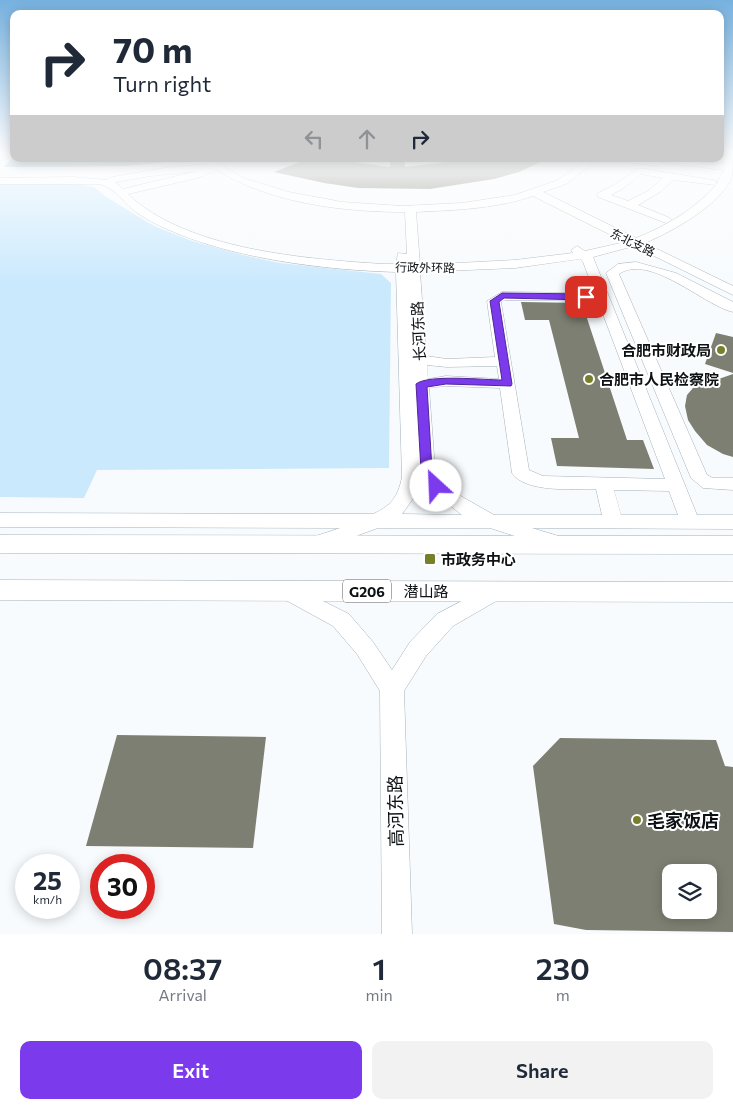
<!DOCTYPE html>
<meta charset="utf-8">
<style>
:root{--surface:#fff;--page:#f2f2f3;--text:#1f2937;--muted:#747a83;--accent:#7c3aed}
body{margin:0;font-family:Commissioner,"Noto Sans SC",sans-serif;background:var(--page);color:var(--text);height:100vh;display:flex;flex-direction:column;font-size:19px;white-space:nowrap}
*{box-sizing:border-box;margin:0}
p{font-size:16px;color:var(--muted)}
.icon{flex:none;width:28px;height:28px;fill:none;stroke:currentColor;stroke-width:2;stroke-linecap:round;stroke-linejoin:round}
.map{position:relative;height:934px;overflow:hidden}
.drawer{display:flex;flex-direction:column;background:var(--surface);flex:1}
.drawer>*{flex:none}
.hud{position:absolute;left:10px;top:10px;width:714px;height:152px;border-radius:10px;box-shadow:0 2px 12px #0003;background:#fff;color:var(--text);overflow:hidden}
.tools{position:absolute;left:662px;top:864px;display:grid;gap:10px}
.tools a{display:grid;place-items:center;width:55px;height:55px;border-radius:10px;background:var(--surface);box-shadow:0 2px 12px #0003;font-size:25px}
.speed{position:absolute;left:15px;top:854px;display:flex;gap:10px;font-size:25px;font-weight:700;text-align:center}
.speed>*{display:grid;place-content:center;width:65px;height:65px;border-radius:50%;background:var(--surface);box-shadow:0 2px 12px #0003;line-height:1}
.speed small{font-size:12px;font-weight:400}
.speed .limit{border:8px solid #d22;background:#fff;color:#111}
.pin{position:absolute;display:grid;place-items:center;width:42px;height:42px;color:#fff;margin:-21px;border-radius:10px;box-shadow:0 2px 8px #0006}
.me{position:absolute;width:55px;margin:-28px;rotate:335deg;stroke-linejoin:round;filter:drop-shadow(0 0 4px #0008)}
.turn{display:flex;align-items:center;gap:18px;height:105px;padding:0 20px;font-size:22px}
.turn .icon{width:65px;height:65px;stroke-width:2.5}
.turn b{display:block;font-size:35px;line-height:42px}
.lanes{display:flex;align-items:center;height:48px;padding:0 20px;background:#0003;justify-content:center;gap:25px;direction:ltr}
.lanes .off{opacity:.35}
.eta{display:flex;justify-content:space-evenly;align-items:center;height:85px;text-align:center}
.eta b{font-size:30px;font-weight:600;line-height:35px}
.cta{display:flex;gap:10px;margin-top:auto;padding:10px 20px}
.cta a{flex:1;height:58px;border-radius:10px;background:var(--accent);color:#fff;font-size:20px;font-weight:600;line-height:58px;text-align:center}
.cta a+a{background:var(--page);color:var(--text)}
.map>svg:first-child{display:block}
.green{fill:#cae9fd}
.water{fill:#6cacd2}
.building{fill:#7d7f72;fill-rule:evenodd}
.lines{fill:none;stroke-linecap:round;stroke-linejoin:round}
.minor-casing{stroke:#a5b2bb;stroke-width:1}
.major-casing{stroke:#a5b2bb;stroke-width:1}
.minor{fill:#fff;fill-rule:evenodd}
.major{fill:#fff;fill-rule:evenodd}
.route{fill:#7c3aed;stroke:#51269a}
.poi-dot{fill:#777f2a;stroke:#fff;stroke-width:2}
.labels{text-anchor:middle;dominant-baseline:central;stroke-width:4;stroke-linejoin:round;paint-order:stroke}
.far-street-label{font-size:12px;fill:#0d1215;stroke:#fff}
.shield{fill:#fff;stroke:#56595b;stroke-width:1}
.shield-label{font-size:14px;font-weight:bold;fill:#0d1215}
.street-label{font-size:15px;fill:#0d1215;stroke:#fff}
.poi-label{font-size:15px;font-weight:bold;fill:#0d1215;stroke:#fff;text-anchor:start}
.near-street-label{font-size:18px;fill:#0d1215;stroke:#fff}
.near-poi-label{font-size:18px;font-weight:bold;fill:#0d1215;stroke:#fff;text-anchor:start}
</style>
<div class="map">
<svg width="733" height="934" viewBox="0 0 733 934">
<rect width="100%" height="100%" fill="#f8fbfd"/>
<path class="green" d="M69,183L94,187L106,197L154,226L192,241L243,255L280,263L381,274L391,283L389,468L97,470L84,498L0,497V184Z"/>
<path class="water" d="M14,156V159H117L120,161L137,159H177V161L125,166L4,167Z"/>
<g class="building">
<path d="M308,159H333L390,167L391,159H404L405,167L474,159H547L519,172L494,179L430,189L358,188L324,183L274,172Z"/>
<path d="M521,302L582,303L627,440H643L654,469L557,466L551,438H579L549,320H525Z"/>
<path d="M716,333L733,337V373L705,364Z"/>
<path d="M733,374V457L723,454L707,445L695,431L688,420L685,406L687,395L693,388Z"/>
<path d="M117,735L266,737L253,848L86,846Z"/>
<path d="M560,738L716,740L725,766L733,767V932L586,930L554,924L533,766ZM671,872H709V910H671Z"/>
</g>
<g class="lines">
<g class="minor-casing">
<g id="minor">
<path d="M720,153H730C733,160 733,168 732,176C723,204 671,232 645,243L733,286V295L634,246L593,257L697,515H733V529L532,528L565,538L568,543L565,548L558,550L490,528H378L317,550L310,548L307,543L310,538L340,528L0,527V513L373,514C391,506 398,497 402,477L396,272C325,270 235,259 169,230C157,225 144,218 133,210C123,201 114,188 100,184H0V178L73,177L107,180L112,177L164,168L208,164L201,159H212L243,178L289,192L342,202L402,206L462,203L515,195L558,180L588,159H599L566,184L543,192L636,238C666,226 694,210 716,185L673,180L660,192L638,205L670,218L672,220L666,223L598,197L597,195L598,193L614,185L639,168L712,180L716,181V185L724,170L661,162L657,166L625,162L620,159H679L724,164ZM217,170C270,203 342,212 405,212L407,254L398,253L396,264H383C306,259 186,250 128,194L197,178ZM197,171L123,189L115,182L151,176ZM641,174L663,178L648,191L628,201L611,195L622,189ZM533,196L625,242L585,251L577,246L571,250L573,253L515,260L420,265L416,212C455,210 496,209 533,196ZM580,259L583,262L595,293L502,292L487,301L495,357L447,359L426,356L420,272L515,268ZM505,300L598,301L665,479L543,476L529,470L501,302ZM427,365L447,367L497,366L499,379L446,376L428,379ZM446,386L500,388L512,473C525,493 574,489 596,489L602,515H494L459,495L435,469L429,388ZM420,474L432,491L462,515L402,514L415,496ZM614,490L669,491L678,515H621Z"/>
<path d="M636,262L676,273L733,302V312C703,305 650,253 619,274L707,475L713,478H733V490L703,488L691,478L606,273L618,264Z"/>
<path d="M498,582L505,584L508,590L505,596L453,626L426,656L404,691L412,934H382L380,691L357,654L333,626L282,598L279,592L282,586L289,584L349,614L373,642L392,670L410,642L437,614Z"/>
</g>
</g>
<g class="major-casing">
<g id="major">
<path d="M0,535L733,536V554L0,553Z"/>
<path d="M0,580L733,582V602L0,600Z"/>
</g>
</g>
<use href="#minor" class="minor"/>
<use href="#major" class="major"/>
</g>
<linearGradient id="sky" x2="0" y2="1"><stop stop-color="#76b1df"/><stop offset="0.54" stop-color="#fcfdfe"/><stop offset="1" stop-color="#fcfdfe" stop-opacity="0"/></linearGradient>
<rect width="733" height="284" fill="url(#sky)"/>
<path class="route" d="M502,293L586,294L591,297L586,300L504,298L499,302L512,384L511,386L446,384L427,387L432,470L442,486L436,490L432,489L421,470L416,384C428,374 485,380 502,380L490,301Z"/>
<g class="poi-dot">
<circle cx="721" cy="350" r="5"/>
<circle cx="589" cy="379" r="5"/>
<rect x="424" y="553" width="12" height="12" rx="2.5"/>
<circle cx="637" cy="820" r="5"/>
</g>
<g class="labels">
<g class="far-street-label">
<text transform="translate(633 242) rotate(26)">东北支路</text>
<text transform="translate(425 267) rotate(1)">行政外环路</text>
</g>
<rect class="shield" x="343" y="579.5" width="48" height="23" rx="4"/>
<g class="shield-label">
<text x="367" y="591">G206</text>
</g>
<g class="street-label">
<text transform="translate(418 331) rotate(-93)">长河东路</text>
<text x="426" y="591">潜山路</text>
</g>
<g class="poi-label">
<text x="711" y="350" text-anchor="end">合肥市财政局</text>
<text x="599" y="379">合肥市人民检察院</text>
<text x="441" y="559">市政务中心</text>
</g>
<g class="near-street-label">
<text transform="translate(395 811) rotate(-91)">高河东路</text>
</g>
<g class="near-poi-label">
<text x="647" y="820">毛家饭店</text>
</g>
</g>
</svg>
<div class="tools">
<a><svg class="icon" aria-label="layers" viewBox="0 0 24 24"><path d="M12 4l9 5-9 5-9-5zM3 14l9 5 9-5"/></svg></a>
</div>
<div class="speed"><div>25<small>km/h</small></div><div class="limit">30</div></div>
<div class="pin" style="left:586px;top:297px;background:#d93025"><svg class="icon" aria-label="arrive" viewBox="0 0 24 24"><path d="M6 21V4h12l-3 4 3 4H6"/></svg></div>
<svg class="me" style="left:436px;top:486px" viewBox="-20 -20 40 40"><circle r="19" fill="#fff"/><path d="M0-13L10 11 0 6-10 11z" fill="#7c3aed"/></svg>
<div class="hud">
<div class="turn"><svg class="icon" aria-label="right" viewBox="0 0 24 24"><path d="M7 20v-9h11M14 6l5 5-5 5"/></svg><div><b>70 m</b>Turn right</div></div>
<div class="lanes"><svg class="icon off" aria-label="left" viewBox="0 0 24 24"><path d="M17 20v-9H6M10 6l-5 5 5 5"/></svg><svg class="icon off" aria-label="ahead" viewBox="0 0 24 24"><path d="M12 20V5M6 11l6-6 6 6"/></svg><svg class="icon" aria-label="right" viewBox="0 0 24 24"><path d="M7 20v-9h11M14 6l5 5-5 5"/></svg></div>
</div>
</div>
<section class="drawer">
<div class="eta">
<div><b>08:37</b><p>Arrival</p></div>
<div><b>1</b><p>min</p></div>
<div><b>230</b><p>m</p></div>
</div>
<div class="cta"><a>Exit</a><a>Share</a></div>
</section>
